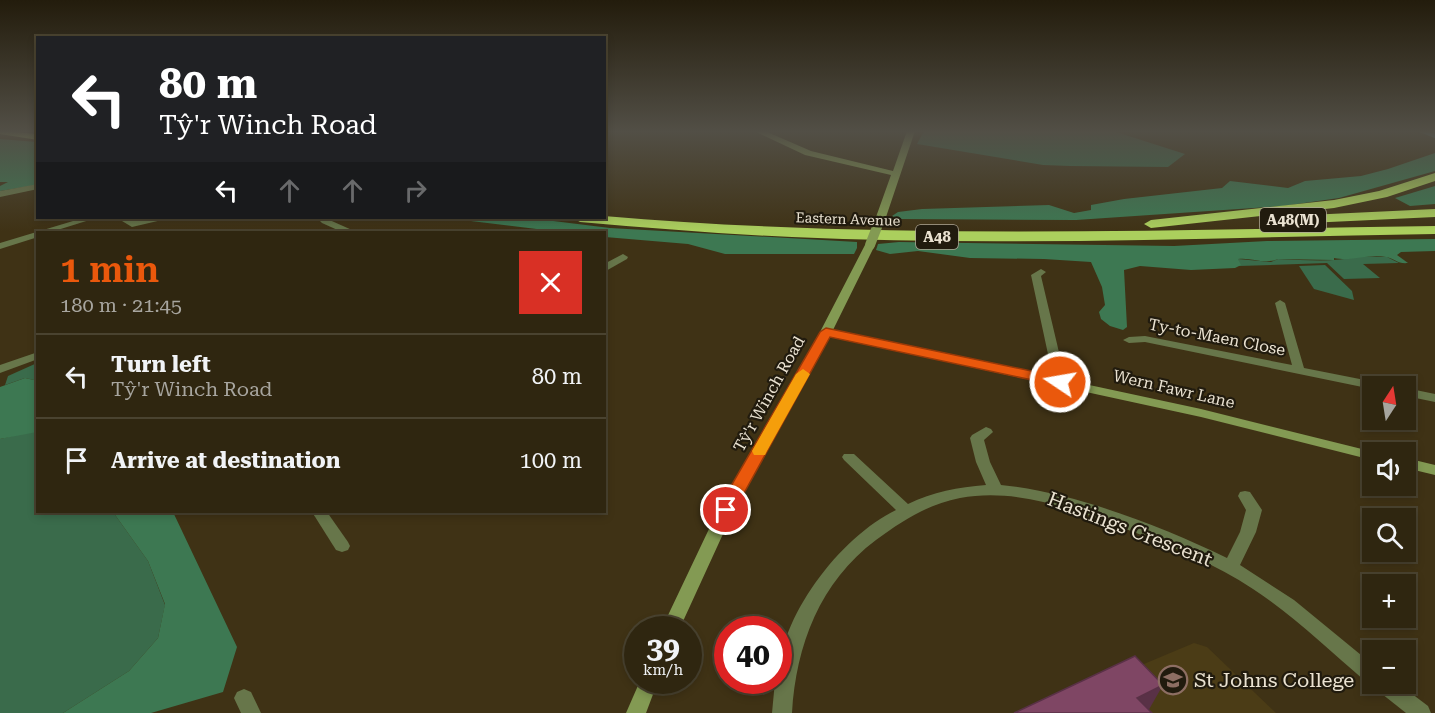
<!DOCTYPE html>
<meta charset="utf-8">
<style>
:root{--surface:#2f2610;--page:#372e19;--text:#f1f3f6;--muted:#a7a59f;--line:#4a4330;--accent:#ea580c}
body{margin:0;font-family:"Roboto Serif",serif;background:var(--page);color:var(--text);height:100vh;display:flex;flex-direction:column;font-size:22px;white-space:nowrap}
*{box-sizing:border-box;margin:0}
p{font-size:20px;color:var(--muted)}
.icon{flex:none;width:33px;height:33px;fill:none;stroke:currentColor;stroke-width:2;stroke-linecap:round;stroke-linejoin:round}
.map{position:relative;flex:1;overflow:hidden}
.drawer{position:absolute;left:36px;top:231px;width:570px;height:282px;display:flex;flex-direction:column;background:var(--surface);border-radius:0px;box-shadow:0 3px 9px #0003,0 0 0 2px var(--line)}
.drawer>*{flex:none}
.guide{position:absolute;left:36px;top:36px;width:570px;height:183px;border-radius:0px;box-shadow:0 3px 9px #0003,0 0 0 2px var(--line);background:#202124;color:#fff;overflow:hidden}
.needle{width:39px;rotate:12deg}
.tools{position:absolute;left:1362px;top:376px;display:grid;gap:12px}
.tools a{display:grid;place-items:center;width:54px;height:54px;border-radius:0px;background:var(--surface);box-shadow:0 3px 9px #0003,0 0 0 2px var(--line);font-size:30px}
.speed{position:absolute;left:624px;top:616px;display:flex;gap:12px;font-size:30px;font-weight:700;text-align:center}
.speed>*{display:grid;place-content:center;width:78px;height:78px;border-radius:50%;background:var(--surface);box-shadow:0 3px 9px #0003,0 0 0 2px var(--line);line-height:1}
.speed small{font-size:15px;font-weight:400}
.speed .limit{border:9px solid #d22;background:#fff;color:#111}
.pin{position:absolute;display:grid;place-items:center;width:51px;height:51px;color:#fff;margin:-26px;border:3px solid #fff;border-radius:50%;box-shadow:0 2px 6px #0007}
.me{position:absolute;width:66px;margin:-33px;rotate:282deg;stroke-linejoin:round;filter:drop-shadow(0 0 4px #0008)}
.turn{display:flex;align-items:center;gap:21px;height:126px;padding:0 24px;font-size:27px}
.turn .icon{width:78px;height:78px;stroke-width:2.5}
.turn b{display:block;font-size:42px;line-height:51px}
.lanes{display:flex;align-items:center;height:57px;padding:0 24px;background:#0003;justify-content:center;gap:30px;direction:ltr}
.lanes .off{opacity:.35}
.round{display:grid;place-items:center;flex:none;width:63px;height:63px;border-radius:0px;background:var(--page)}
.summary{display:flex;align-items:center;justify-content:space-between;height:102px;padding:0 24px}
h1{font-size:36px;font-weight:600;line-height:45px;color:var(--accent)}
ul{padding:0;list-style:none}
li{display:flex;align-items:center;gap:18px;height:84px;padding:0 24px;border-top:2px solid var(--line)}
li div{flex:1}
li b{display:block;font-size:22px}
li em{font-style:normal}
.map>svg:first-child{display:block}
.built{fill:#4b3c16}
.green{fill:#3a6b4b}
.forest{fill:#3d7852}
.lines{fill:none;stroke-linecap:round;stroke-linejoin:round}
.stream{stroke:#4f8b99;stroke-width:4}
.street{fill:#67764a;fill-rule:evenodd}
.secondary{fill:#839a53;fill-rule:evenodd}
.highway{fill:#abcf5d;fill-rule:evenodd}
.secondary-bridge-far1{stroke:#839a53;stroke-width:8}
.secondary-bridge{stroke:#839a53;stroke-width:10}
.shaded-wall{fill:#593146}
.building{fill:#7f4664;stroke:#593146;stroke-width:1.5}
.route{fill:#ea580c;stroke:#983908;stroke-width:1.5}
.slow{fill:#f59e0b}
.labels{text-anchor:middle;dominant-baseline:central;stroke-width:4.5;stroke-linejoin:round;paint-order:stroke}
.far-street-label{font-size:14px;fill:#eae2d1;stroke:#211b0e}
.shield{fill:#211b0e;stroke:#aea696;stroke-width:1.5}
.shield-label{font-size:15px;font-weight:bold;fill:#eae2d1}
.street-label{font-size:16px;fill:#eae2d1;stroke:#211b0e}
.near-street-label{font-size:20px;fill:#eae2d1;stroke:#211b0e}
.near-poi-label{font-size:20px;fill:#eae2d1;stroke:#211b0e;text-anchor:start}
</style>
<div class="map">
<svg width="1435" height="713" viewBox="0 0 1435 713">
<rect width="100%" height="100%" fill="#3f3215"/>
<path class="built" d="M1194,643L1207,647L1276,713H1027Z"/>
<g class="green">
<path d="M924,131H1113L1185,154L1168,167L1070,166L1043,165L917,144Z"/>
<path d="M1360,256L1387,257L1399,263L1363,264L1380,278L1344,279L1327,263L1239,266L1238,259L1271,262L1278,259C1307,260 1333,263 1360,256Z"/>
<path d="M1325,265L1352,291L1354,300L1314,289L1299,266Z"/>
<path d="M37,363V385L34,380L25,378L5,385L8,376Z"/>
<path d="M29,432H37L38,512H113L148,561L165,605L158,638L129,671L63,713H0V439Z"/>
</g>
<g class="forest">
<path d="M0,139L37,142V185L0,191V186L8,182H0Z"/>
<path d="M1435,153V171L1339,198L1283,206L1076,220L899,219L892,216L898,212L922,209L1049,205L1074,213L1091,210V205L1124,199L1222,188L1230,181L1288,188L1305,181L1361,176L1388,169Z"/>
<path d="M1435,186V204L1410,206L1395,198Z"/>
<path d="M446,218H529L610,228L857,242V248L854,254H725L688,244L605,237L604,232H561Z"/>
<path d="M1435,239V251L1401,252L1397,255L1408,263C1397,264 1396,259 1386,257C1368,253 1354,262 1334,258V260L1278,259C1264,265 1252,257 1238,259L1241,265L1235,268L1191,270L1140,266L1124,270L1127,327L1123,330L1110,326L1101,319L1099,312L1105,305L1102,287L1091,262L1044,259L970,258L918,251L890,254L876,250L878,244L899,242L1174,246L1267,241Z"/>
<path d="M25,378L34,380L37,385V432L0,439V387Z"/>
<path d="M113,512H173L237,647L223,692L151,713H63L129,671L158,638L165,604L148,561Z"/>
</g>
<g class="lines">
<path class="stream" d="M1422,131L1435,136"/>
<g class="street">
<path d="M38,184V189L0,197V191Z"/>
<path d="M83,218H96L51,232H38V237L0,249V243Z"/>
<path d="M117,218H128L133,221L149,218H164L162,220L132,227Z"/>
<path d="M325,218L352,230L354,232H342L322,223L320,221Z"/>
<path d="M623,254L628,257L627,259L604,272V264Z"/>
<path d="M1041,269L1046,272L1041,276L1066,382L1060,386L1054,382L1031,275Z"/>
<path d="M1280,300L1285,303L1304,368L1380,383L1386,387H1372V389L1145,342L1129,343L1123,340L1129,337L1145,336L1292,365L1275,303Z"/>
<path d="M38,352V359L0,373V365Z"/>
<path d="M1406,388L1435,394V402L1406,396Z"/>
<path d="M986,427L991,429L993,432L984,440L990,462L1001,485C1073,492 1161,526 1227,558L1240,532L1246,510L1238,496L1240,492L1245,491L1250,492L1262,510L1256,532L1240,565L1294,600L1372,664V683L1365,681C1329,650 1294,616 1253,589C1216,564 1173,547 1131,531C1078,511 1018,487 960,498C928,504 902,521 876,540C820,582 796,645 792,713H772L775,681H778C778,618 840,537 896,510L844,460L842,457L844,454H854L908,504C933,492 958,487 986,485L976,462L970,438L972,435Z"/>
<path d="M312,512H327L348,542L350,546L348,550L342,552L336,550Z"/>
<path d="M1375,684H1399L1428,706L1431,713H1406L1377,690Z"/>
<path d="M244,689L251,692L261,713H241L234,698L237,692Z"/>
</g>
<g class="secondary">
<path d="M754,131H765L811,151L893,171L907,131H915L886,217L881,220L876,217L891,175L805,155Z"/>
<path d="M870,242L875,245L833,330L1201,409L1378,453H1372V460L1201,417L829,336L734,510L679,630H661L718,510L820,332L865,245Z"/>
<path d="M1406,458L1435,465V475L1406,468Z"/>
<path d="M640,681H658L646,713H626Z"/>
</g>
<g class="highway">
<path d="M0,131L38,134V140L0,134Z"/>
<path d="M1435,173V181L1387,197L1334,208L1151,228L1144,224L1151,220L1334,200L1379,191Z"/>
<path d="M1435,209V217L1287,224L1280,220L1287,216Z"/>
<path d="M604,216C881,240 1158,230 1435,226V234C1221,237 1006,247 792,237C721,234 651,228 580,222L573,218Z"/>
</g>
<path class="secondary-bridge-far1" d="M876,229L881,217"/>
<path class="secondary-bridge" d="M870,245L877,227"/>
</g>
<path class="shaded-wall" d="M1163,685L1147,713L1137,698Z"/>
<path class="building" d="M1135,656L1163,685L1137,698L1152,713H1014Z"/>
<linearGradient id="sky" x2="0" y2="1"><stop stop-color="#231c0c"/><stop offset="0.57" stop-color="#524f46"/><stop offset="1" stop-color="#524f46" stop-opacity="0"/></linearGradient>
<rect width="1435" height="231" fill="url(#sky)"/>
<path class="route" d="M826,328L1060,377L1067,382L1060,386L830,337L732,515L726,516L720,515L717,510L720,505L820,332Z"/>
<path class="slow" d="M803,369L810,374L767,451L765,455H754L752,451L796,374Z"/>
<defs>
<g id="school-ring" transform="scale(1.5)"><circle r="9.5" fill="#211b0e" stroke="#8d6e63" stroke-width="1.5"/><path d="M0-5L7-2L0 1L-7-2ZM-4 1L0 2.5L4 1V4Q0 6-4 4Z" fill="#8d6e63"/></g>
</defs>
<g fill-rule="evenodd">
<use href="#school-ring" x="1173" y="680"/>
</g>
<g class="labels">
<g class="far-street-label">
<text transform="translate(848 219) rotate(2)">Eastern Avenue</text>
</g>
<g class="shield">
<rect x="1260" y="208" width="66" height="24" rx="4.5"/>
<rect x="916" y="225" width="42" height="24" rx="4.5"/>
</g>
<g class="shield-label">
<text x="1293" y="220">A48(M)</text>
<text x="937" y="237">A48</text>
</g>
<g class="street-label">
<text transform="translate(1217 337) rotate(11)">Ty-to-Maen Close</text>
<text transform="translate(1174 389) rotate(13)">Wern Fawr Lane</text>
<text transform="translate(769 394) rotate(-61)">Tŷ'r Winch Road</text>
</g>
<g class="near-street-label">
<text transform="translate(1130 529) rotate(21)">Hastings Crescent</text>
</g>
<g class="near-poi-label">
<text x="1194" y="680">St Johns College</text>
</g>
</g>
</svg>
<div class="tools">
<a><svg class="needle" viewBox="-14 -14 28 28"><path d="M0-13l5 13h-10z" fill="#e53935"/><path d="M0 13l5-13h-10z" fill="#a7a59f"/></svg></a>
<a><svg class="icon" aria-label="sound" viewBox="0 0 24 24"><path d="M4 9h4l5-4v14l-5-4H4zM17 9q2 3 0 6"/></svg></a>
<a><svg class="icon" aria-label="search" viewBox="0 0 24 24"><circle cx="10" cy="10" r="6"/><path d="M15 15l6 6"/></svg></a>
<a>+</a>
<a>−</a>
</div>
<div class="speed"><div>39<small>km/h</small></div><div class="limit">40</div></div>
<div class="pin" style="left:726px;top:510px;background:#d93025"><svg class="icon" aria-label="arrive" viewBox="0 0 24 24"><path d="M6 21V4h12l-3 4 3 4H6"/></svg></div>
<svg class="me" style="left:1060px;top:382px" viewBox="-20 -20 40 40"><circle r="17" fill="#ea580c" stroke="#fff" stroke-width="3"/><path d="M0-11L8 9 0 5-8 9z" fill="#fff"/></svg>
<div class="guide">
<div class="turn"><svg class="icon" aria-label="left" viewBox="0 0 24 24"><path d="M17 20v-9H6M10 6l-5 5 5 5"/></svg><div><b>80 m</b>Tŷ'r Winch Road</div></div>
<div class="lanes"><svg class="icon" aria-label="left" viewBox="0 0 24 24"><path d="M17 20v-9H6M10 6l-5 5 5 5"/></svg><svg class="icon off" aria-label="ahead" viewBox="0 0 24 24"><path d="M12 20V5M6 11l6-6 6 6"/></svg><svg class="icon off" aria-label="ahead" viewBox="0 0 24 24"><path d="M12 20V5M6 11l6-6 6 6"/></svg><svg class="icon off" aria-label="right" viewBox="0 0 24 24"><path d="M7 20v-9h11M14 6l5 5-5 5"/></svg></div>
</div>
<section class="drawer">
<div class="summary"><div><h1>1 min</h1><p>180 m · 21:45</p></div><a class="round" style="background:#d93025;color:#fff"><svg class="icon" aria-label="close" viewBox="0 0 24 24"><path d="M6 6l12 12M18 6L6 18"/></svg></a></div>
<ul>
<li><svg class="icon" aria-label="left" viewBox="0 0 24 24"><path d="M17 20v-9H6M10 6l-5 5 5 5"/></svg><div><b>Turn left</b><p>Tŷ'r Winch Road</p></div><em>80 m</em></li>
<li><svg class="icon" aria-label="arrive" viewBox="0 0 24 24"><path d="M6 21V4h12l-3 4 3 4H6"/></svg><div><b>Arrive at destination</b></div><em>100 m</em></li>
</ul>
</section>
</div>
